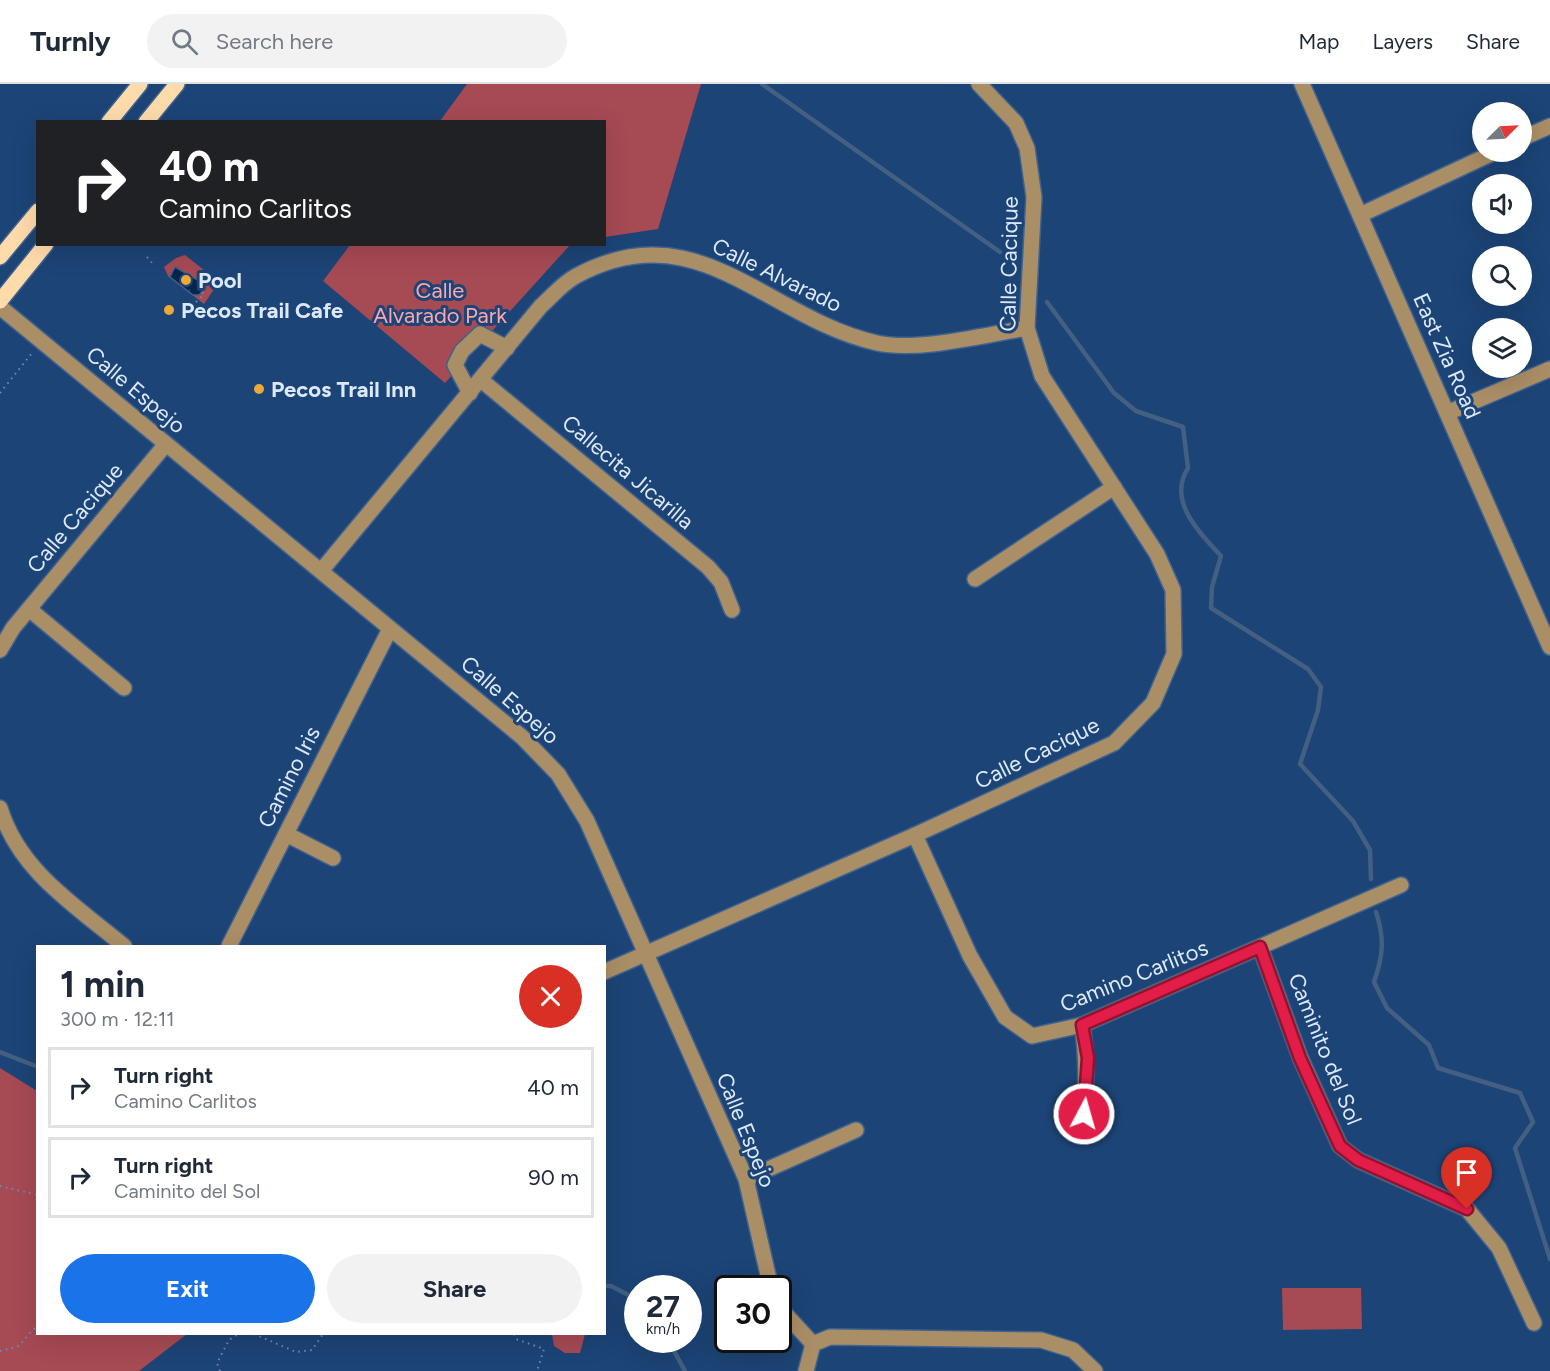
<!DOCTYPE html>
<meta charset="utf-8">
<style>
:root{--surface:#fff;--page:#f2f2f3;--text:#1f2937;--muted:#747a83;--line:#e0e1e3;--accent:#1a73e8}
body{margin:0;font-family:Figtree,sans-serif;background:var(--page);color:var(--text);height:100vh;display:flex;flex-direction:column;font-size:22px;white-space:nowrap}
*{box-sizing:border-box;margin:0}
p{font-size:20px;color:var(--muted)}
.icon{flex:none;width:33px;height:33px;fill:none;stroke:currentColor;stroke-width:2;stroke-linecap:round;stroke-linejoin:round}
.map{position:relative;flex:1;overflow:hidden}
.sheet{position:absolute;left:36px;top:861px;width:570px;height:390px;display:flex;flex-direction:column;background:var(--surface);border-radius:0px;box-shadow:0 6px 24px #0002}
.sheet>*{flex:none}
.hud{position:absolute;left:36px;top:36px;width:570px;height:126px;border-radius:0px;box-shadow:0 6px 24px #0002;background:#202124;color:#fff;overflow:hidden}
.needle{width:39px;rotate:66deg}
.tools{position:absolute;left:1472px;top:18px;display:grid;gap:12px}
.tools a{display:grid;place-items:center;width:60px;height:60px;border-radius:50%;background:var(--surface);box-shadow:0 6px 24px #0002;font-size:30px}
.speed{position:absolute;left:624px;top:1191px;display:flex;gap:12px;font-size:30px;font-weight:700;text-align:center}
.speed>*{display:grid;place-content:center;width:78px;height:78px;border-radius:50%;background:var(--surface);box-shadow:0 6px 24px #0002;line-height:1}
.speed small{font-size:15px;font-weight:400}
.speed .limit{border:3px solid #111;border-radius:9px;background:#fff;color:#111}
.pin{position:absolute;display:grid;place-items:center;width:51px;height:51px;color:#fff;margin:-62px -26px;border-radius:50% 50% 50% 0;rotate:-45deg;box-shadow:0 0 6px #0007}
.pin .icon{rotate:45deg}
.me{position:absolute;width:66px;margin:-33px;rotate:6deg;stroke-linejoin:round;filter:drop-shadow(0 0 4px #0008)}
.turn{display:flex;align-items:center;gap:21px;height:126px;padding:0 24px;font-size:27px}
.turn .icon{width:78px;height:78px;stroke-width:2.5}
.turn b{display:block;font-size:42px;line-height:51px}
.round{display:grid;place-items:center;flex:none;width:63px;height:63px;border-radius:32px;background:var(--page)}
.overview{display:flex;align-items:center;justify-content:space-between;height:102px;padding:0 24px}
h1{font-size:36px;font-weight:700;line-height:45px}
.cta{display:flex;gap:12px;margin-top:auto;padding:12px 24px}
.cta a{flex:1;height:69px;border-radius:36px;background:var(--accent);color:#fff;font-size:24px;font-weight:700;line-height:69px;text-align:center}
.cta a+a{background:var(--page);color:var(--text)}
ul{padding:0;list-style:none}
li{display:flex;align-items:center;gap:18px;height:81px;margin:0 12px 9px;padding:0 12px;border:3px solid var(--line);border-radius:0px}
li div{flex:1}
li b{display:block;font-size:22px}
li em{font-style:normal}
header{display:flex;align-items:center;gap:36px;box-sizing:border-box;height:84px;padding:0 30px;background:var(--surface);border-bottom:2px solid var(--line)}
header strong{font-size:28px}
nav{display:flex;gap:33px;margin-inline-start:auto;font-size:21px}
.search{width:420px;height:54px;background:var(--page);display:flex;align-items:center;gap:15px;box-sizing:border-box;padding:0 21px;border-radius:33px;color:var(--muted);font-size:22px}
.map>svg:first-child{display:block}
.green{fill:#a64a54}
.water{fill:url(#water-ripples);stroke:#436082;stroke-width:1.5}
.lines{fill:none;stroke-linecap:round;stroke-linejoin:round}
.stream{stroke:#436082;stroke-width:4.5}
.minor-casing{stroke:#3f628e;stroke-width:18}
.major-casing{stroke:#3f628e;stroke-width:18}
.path{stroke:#708cb0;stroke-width:2;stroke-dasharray:1.5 4.5;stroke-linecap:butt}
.minor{stroke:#aa8e66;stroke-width:15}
.major{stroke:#fedbab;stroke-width:15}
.route-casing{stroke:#92132f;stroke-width:15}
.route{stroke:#e11d48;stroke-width:10}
.poi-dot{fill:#eca93a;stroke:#1c4476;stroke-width:2}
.labels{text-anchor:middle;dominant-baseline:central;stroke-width:6;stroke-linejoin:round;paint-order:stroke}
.street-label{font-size:22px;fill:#dce9fc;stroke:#1c4476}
.poi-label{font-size:22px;font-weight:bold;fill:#dce9fc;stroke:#1c4476;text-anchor:start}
.park-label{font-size:22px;fill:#fea6ab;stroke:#1c4476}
</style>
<header>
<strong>Turnly</strong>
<div class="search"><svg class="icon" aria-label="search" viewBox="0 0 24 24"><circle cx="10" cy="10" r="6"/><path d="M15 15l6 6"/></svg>Search here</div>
<nav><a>Map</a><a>Layers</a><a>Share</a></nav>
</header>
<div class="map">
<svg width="1550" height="1287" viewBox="0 0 1550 1287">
<defs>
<pattern id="water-ripples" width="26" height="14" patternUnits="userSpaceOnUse" patternTransform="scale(1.5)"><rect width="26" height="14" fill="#02254e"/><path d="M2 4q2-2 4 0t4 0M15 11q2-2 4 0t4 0" fill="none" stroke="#264568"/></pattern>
</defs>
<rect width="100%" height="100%" fill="#1c4476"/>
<g class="green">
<path d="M467,0H701L658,145L605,153L604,38L440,37Z"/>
<path d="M350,161H570L445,299L323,197Z"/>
<path d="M185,171L219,198L204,220L168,192L164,183L176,174Z"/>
<path d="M0,984L37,1007L38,1250H187L139,1287H0Z"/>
<path d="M1282,1204H1361L1362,1245L1283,1246Z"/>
<path d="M552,1250H585L580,1269H565L554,1262Z"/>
</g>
<path class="water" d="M175,183L203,199L204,205L199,211H193L170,193Z"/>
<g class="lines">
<g class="stream">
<path d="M762,0L1000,168"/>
<path d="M1047,218L1114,309L1136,327L1183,343L1188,384C1167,417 1199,448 1221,472L1212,503L1211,524L1308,585L1321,603L1318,626L1300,680L1353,737L1370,766L1371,795"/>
<path d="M1376,828C1385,855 1383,872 1374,898L1387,924L1429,961L1438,984L1520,1009L1533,1038L1515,1064L1550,1175"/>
<path d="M0,968L38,983"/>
<path d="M604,1202H611L638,1216"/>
<path d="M668,1256L685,1287"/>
</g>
<g class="minor-casing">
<g id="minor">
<path d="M1302,0L1550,563"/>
<path d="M1521,55L1550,42"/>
<path d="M1360,131L1495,68"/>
<path d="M0,223L522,653L558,690L587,737L746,1095L771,1204"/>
<path d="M481,296L708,483L721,498L732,526"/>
<path d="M470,309L455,281L462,267L480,250L507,264"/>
<path d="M1447,329L1550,285"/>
<path d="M321,487L541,222C552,212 563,199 576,192C698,126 766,234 877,259C919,268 984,251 1027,244"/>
<path d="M975,495L1114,403"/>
<path d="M29,525L124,604"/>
<path d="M0,566L13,544L166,360"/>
<path d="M0,724C19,787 76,822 124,862"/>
<path d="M286,750L333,774"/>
<path d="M915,751L970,872L1005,933L1032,952L1082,941L1401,801"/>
<path d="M229,862L390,545"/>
<path d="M1260,863L1300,973L1340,1062L1358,1076L1467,1125L1499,1164L1534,1239"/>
<path d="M604,888L915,751L1114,659L1153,619L1174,570L1173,506L1157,470L1042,292L1027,244L1034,113L1027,64L1016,39L979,0"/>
<path d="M1081,1048C1087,1011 1088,978 1082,941"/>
<path d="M746,1095L856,1046"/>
<path d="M778,1222L813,1260"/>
<path d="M806,1287L813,1260L830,1253L1041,1256L1073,1266L1095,1287"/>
</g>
</g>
<g class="major-casing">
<g id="major">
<path d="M109,38L140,0"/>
<path d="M146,38L177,0"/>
<path d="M0,173L38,127"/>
<path d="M0,217L46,160"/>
</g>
</g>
<g class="path">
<path d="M147,173L153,180"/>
<path d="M196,218L204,210L199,206"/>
<path d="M0,309L32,269"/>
<path d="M0,1102L38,1111"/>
<path d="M254,1250L296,1268L312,1266L323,1250"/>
<path d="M514,1250L516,1255L544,1265L537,1287"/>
<path d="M0,1267L19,1262L38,1240"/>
<path d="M220,1287L217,1279L229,1256L238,1250"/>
</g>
<use href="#minor" class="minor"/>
<use href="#major" class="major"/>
</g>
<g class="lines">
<g class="route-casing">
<path id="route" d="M1084,1030L1088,974L1082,941L1260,863L1300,974L1340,1062L1358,1076L1467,1125"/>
</g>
<use href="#route" class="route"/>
</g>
<g class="poi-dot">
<circle cx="186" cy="196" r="6"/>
<circle cx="169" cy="226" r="6"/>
<circle cx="259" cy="305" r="6"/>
</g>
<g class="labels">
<g class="street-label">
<text transform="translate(1009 180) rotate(-89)">Calle Cacique</text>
<text transform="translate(777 191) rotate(26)">Calle Alvarado</text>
<text transform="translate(1447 272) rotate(66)">East Zia Road</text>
<text transform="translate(136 306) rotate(40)">Calle Espejo</text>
<text transform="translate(628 388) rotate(40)">Callecita Jicarilla</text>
<text transform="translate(75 434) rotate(-50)">Calle Cacique</text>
<text transform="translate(510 616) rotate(41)">Calle Espejo</text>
<text transform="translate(1037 669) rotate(-26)">Calle Cacique</text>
<text transform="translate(289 693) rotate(-63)">Camino Iris</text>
<text transform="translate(1134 892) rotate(-22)">Camino Carlitos</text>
<text transform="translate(1325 965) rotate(68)">Caminito del Sol</text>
<text transform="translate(746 1046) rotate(68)">Calle Espejo</text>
</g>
<g class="poi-label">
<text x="198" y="196">Pool</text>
<text x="181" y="226">Pecos Trail Cafe</text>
<text x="271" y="305">Pecos Trail Inn</text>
</g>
<g class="park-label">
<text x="440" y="206">Calle<tspan x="440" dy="25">Alvarado Park</tspan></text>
</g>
</g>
</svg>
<div class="tools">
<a><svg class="needle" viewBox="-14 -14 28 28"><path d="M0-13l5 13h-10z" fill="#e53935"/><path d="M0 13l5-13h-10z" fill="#747a83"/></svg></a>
<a><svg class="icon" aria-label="sound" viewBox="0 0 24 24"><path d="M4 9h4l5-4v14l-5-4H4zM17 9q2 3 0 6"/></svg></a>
<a><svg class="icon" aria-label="search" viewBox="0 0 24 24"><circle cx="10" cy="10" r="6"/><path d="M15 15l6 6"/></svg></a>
<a><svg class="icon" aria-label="layers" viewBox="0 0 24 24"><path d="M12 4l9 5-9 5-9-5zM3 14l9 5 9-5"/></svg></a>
</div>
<div class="speed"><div>27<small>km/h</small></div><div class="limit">30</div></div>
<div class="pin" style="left:1467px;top:1125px;background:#d93025"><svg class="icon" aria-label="arrive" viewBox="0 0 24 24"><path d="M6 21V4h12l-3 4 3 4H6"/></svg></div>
<svg class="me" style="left:1084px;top:1030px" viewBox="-20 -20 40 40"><circle r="17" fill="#e11d48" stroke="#fff" stroke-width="3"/><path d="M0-11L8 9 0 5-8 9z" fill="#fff"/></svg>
<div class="hud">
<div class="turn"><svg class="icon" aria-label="right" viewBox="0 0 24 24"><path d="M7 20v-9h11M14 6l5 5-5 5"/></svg><div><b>40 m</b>Camino Carlitos</div></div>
</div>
<section class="sheet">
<div class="overview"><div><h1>1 min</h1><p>300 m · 12:11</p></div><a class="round" style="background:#d93025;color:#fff"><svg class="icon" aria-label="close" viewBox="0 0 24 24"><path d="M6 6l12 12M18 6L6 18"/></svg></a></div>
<ul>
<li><svg class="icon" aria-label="right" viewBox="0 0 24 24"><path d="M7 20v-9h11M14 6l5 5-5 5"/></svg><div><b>Turn right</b><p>Camino Carlitos</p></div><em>40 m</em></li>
<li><svg class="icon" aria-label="right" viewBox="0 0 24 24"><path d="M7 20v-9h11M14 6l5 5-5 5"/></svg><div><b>Turn right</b><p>Caminito del Sol</p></div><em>90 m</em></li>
</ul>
<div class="cta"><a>Exit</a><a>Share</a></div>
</section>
</div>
